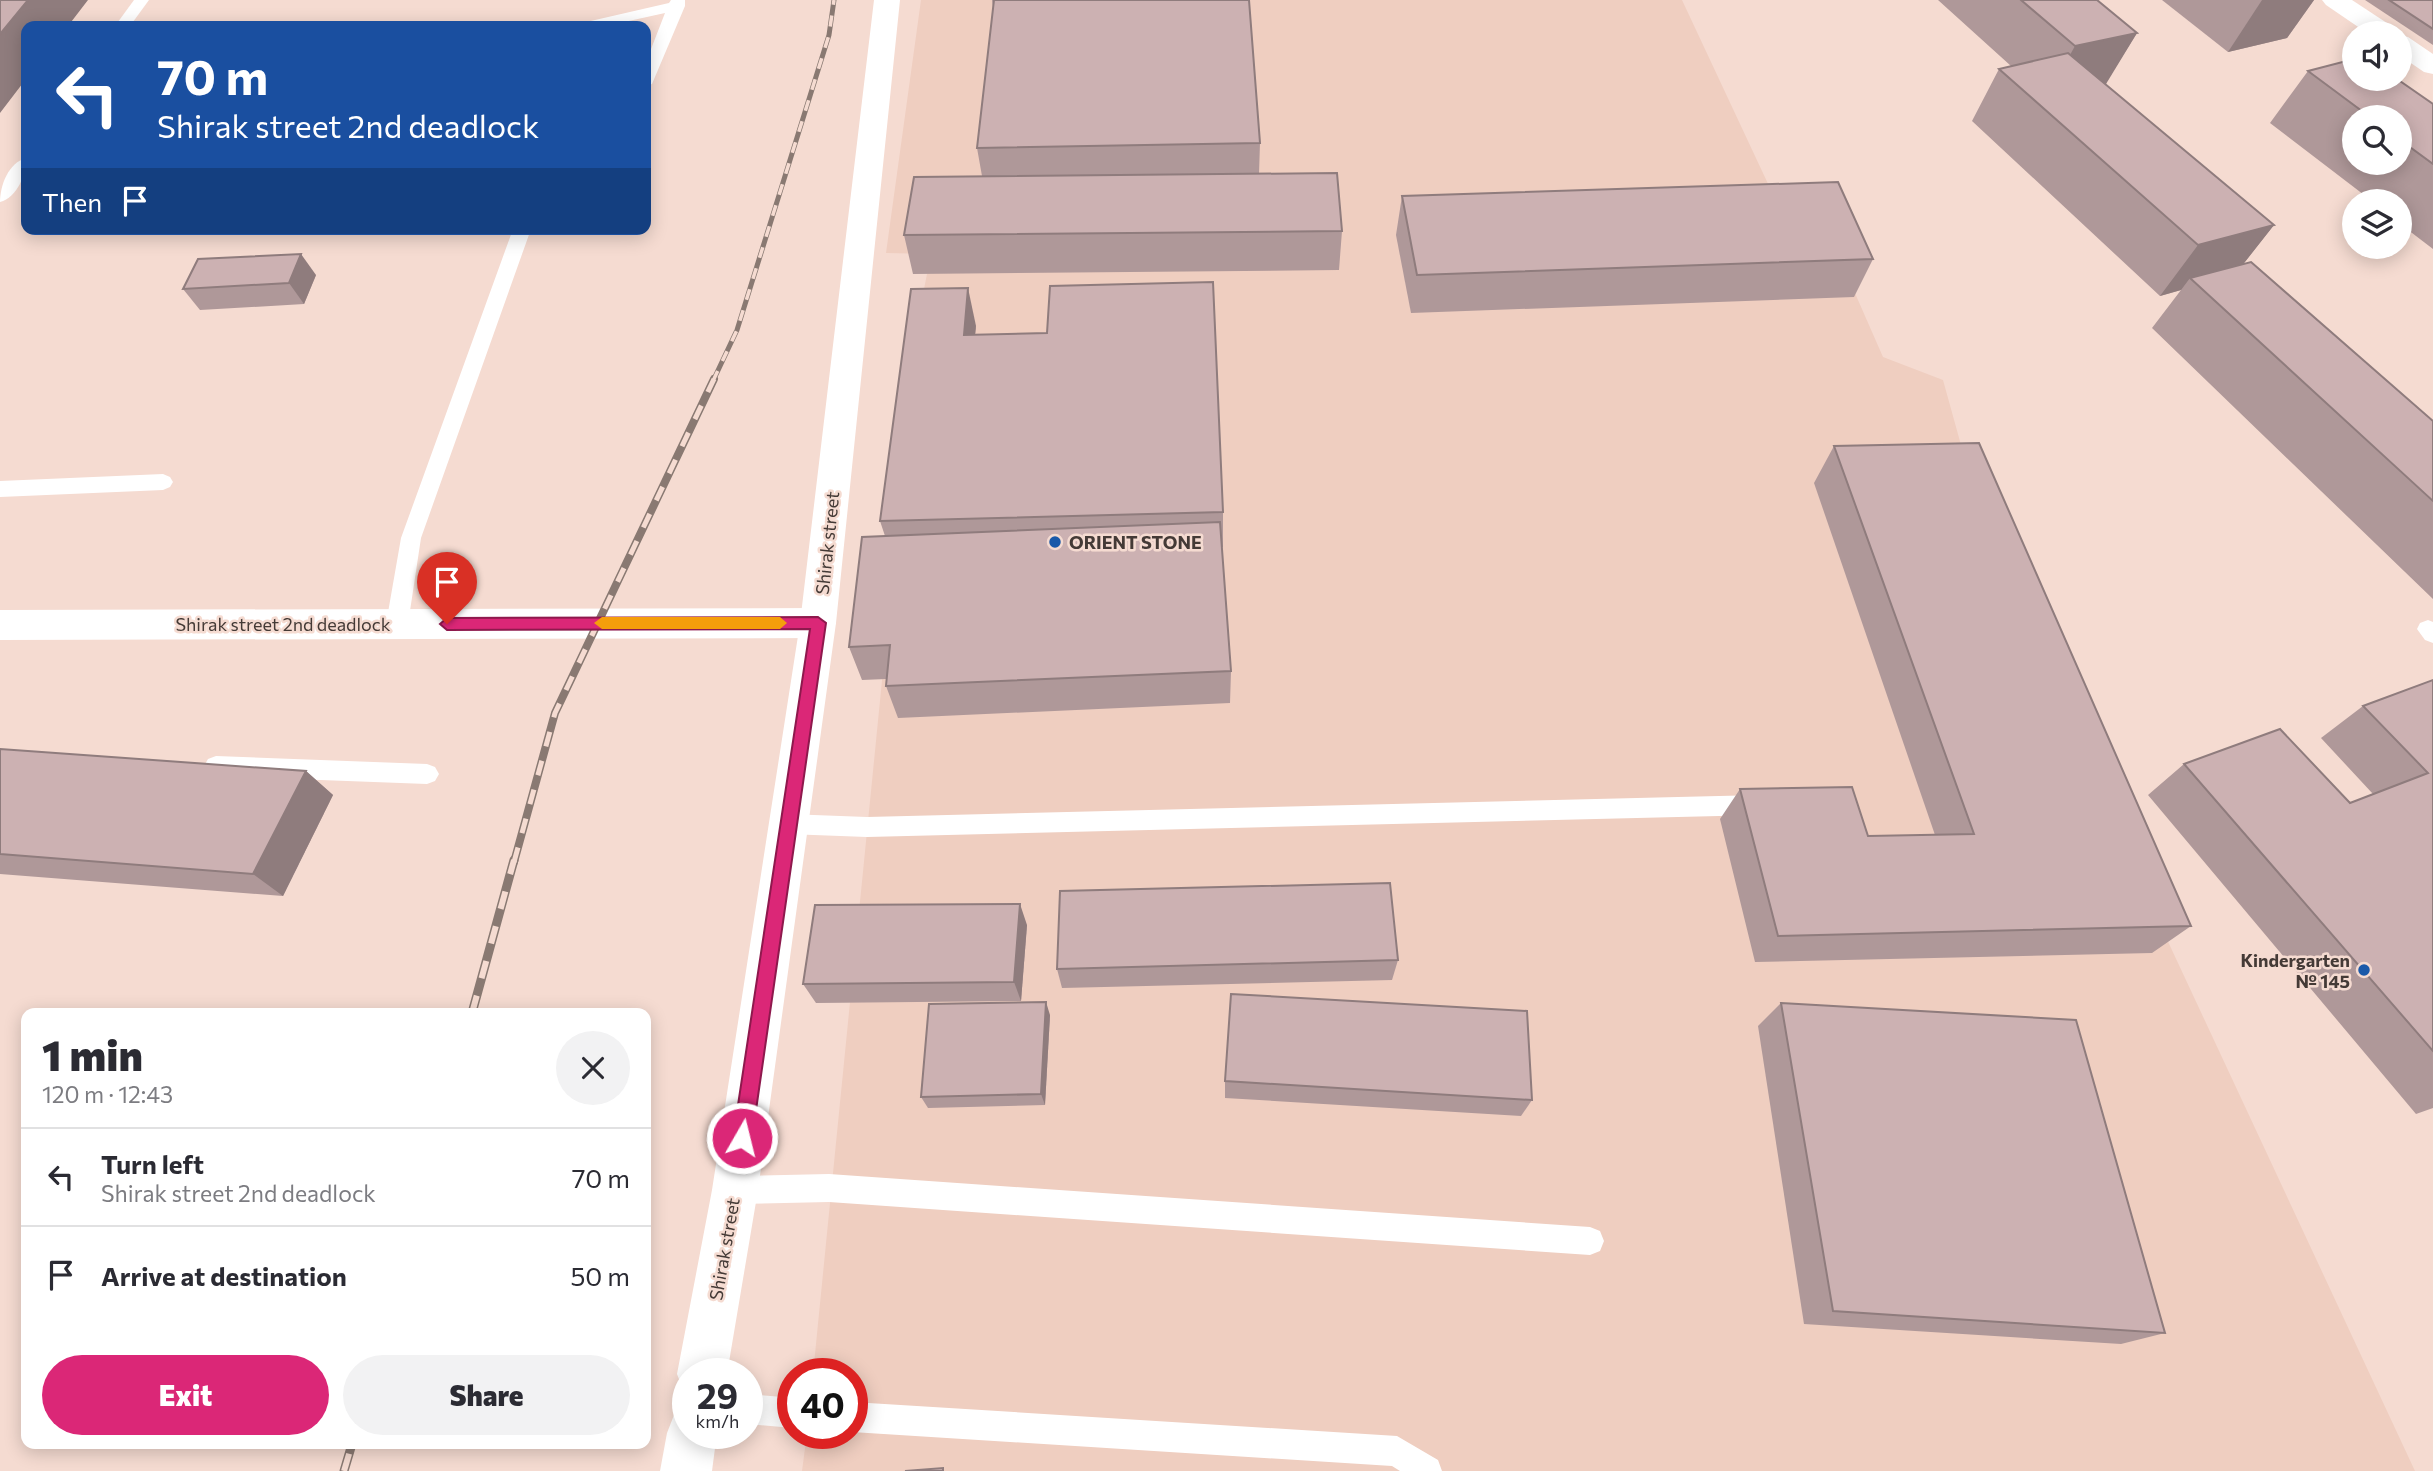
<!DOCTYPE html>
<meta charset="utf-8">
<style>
:root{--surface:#fff;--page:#f2f2f3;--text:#2b2b33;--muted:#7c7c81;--line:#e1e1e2;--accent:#db2777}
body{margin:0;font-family:Commissioner,sans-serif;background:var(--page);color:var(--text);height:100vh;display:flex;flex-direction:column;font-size:26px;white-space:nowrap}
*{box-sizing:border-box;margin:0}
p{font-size:23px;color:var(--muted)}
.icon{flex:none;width:38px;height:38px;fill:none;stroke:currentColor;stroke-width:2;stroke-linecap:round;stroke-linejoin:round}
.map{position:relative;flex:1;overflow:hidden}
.sheet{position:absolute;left:21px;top:1008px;width:630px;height:441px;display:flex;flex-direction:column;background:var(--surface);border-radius:14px;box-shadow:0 4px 18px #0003}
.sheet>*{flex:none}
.guide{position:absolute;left:21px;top:21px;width:630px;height:214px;border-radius:14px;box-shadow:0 4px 18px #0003;background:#1a4fa0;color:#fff;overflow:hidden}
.buttons{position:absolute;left:2342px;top:21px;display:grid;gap:14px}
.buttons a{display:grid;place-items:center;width:70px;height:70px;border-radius:50%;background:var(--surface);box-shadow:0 4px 18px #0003;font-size:35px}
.speed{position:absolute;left:672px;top:1358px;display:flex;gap:14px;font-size:35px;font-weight:700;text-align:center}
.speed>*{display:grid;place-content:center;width:91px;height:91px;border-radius:50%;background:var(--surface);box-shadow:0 4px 18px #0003;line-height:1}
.speed small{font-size:18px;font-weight:400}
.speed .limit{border:10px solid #d22;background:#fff;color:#111}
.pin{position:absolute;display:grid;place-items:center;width:60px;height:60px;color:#fff;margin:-72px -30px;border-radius:50% 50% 50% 0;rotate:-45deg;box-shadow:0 0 7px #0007}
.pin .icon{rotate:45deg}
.me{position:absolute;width:77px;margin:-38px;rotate:8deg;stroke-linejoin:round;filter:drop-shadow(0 0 5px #0008)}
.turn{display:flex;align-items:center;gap:24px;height:147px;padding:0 21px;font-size:32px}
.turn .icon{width:91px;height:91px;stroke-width:2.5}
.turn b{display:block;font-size:49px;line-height:60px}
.then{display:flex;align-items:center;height:66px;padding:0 21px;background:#0003;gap:14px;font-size:26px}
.round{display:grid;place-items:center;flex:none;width:74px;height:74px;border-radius:37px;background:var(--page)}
.overview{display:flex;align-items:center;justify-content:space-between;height:119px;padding:0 21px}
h1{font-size:42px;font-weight:800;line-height:52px}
.button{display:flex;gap:14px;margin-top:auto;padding:14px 21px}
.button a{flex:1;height:80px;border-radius:42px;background:var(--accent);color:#fff;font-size:28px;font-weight:800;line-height:80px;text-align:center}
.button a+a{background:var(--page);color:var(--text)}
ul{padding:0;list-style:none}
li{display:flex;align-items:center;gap:21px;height:98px;padding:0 21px;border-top:2px solid var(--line)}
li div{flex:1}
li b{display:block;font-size:26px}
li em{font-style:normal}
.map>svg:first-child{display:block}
.built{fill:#efcec0}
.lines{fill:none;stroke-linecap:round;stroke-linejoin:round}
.service{fill:#fff;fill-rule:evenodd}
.minor{fill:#fff;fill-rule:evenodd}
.tertiary{fill:#fff;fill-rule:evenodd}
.rail-far2-casing{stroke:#897972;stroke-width:5}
.rail-far1-casing{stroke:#897972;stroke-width:8}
.rail-casing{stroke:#897972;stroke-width:9}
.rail-far2{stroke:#f5dbd1;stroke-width:3.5;stroke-dasharray:11;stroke-linecap:butt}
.rail-far1{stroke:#f5dbd1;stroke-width:5;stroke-dasharray:15;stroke-linecap:butt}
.rail{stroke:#f5dbd1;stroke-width:6;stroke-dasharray:18;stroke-linecap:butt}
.wall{fill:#af9899;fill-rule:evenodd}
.shaded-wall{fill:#8f7c7d}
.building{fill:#ccb1b2;stroke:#8f7c7d;stroke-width:2}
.route{fill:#db2777;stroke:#8e194d;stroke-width:2}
.slow{fill:#f59e0b}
.poi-dot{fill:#1a59a9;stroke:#f5dbd1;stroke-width:2.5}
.labels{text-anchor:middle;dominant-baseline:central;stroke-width:5;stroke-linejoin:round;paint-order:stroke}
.poi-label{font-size:18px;font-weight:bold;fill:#443a36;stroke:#f5dbd1;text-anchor:start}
.street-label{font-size:18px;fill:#443a36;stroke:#f5dbd1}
</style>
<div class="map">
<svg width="2433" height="1471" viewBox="0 0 2433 1471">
<rect width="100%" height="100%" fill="#f5dbd1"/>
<path class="built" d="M921,0H1682L1777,203L1815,202L1883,357L1943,380L1997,575L2415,1471H802L807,1433H852V1374H813L918,319L931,254L886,253Z"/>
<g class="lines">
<g class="service">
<path d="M134,0H149L130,26H115Z"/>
<path d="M671,0H685V6L652,84L646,86V62L665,13L606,26H579L582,23L669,3Z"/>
<path d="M26,158C27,173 17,198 0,202C0,186 8,163 26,158Z"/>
<path d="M513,229H531L421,538L408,624L405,630L397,633L389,630L386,624L401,538Z"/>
<path d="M163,474L170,477L173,482L170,487L163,490L0,497V481Z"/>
<path d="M2428,620L2433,622V643L2425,640L2417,629L2420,623Z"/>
<path d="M216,756L427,764L435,767L439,774L435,781L427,784L216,776L208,773L204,766L208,759Z"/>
<path d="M1760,795L1768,798L1772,805L1768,812L1760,815L867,837L787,834L779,831L775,824L779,817L787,814L867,817Z"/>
<path d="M829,1174L1590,1227L1600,1231L1604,1241L1600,1251L1590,1255L829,1202L735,1204L725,1200L721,1190L725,1180L735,1176Z"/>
<path d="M747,1394L793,1398V1428L747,1424Z"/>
<path d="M852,1402L1397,1436L1438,1460L1442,1471H1400L1392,1466L852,1432Z"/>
</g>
<path class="minor" d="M818,608L831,613L836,623L831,633L818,638L0,640V610Z"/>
<g class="tertiary">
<path d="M874,0H900L836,623L758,1190L727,1374H688V1393L684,1392L677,1374L712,1190L800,623Z"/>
<path d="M2322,0H2352L2393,27L2397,33H2367L2326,5Z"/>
<path d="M2399,35L2408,37L2433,54V74L2424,72L2399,55Z"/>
<path d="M688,1409V1433H717L712,1471H660L667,1433L674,1415Z"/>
</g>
<g class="rail-far2-casing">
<path id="rail-far2" d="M713,381L737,330L829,35L834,0"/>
</g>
<g class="rail-far1-casing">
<path id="rail-far1" d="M514,862L555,713L714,379"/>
</g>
<g class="rail-casing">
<g id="rail">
<path d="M472,1013L514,860"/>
<path d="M344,1471L352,1444"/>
</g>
</g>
<use href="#rail-far2" class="rail-far2"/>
<use href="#rail-far1" class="rail-far1"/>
<use href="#rail" class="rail"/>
</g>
<g class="wall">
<path d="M992,0H1249L1260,143L1259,174L1342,231L1339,270L913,274L904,235L982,176L977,148L993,7Z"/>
<path d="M1938,0H2097L2137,33L2105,84L2274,225L2243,264L2433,421V599L2152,328L2181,290L2160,296L1972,121L1999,69L2011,66Z"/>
<path d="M2162,0H2314L2287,38L2228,52Z"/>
<path d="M2365,0H2433V45Z"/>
<path d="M2308,71L2433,104V249L2399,223V201H2372L2270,123ZM2354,117H2399V163H2354Z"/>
<path d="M1402,196L1873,259L1854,297L1411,313L1396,235Z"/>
<path d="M316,275L304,304L200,310L183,289Z"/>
<path d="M976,326L975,335L1223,512V547H1222L1231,671L1230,703L898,718L886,686V679L862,680L849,647L885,536L880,521Z"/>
<path d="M1834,446L2191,926L2152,953L1755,962L1720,819L1740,789L1868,836L1935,835L1814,483Z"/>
<path d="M2433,680V1108L2416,1114L2148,795L2184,764L2350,803L2373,794L2321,738L2363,706Z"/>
<path d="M0,749L306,771L333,795L283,896L0,874Z"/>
<path d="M1027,925L1021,1001L816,1003L803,984Z"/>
<path d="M1398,960L1392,980L1062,988L1057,969Z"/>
<path d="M1781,1003L2165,1333L2121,1344L1804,1324L1758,1026Z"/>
<path d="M1050,1015L1045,1105L928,1108L921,1097Z"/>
<path d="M1225,1081L1532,1100L1521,1116L1225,1098Z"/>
</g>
<g class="shaded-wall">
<path d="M28,0H88L68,26H26V79L0,113V34Z"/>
<path d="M2262,0H2314L2287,38L2228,52Z"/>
<path d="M2137,33L2106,84L2046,98L2075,46Z"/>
<path d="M2274,225L2234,276L2190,278L2181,290L2160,296L2198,245Z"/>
<path d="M301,254L316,275L304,304L289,283Z"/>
<path d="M968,288L976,326L971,373L964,335Z"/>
<path d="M306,771L333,795L283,896L253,874Z"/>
<path d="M1020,904L1027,925L1021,1001L1014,982Z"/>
<path d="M1046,1002L1050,1015L1045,1105L1041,1094Z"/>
</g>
<g class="building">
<path d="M0,0H28L0,34Z"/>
<path d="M994,0H1249L1260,143L977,148Z"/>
<path d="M2021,0H2097L2137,33L2075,46Z"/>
<path d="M2389,0H2433V29Z"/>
<path d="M2068,53L2274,225L2198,245L1999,69Z"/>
<path d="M2354,59V79H2397L2433,104V164L2399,139V117H2370L2308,71Z"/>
<path d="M1337,173L1342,231L904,235L914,177Z"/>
<path d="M1838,182L1873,259L1417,275L1402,196Z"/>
<path d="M301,254L289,283L183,289L198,259Z"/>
<path d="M2251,262L2433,421V501L2190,278Z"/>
<path d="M1213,282L1223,512L880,521L911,289L968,288L964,335L1047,333L1050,286Z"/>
<path d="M1979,443L2191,926L1778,936L1740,789L1852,787L1868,836L1974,834L1834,446Z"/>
<path d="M1220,522L1231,671L886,686L890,645L849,647L862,537Z"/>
<path d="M2433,680V1051L2184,764L2280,729L2350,803L2428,773L2363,706Z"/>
<path d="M0,749L306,771L253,874L0,854Z"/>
<path d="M1390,883L1398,960L1057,969L1060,891Z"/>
<path d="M1020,904L1014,982L803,984L815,905Z"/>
<path d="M1231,994L1527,1011L1532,1100L1225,1081Z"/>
<path d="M1046,1002L1041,1094L921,1097L929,1004Z"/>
<path d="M1781,1003L2076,1020L2165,1333L1833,1311Z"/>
<path d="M943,1468V1471H905Z"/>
</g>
<path class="route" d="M818,617L826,623L752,1138L749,1144L742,1147L736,1144L733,1138L810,629L447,630L440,624L447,618Z"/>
<path class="slow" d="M602,617H780L787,623L780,629H602L594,623Z"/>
<g class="poi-dot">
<circle cx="1055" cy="542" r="7"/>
<circle cx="2364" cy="970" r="7"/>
</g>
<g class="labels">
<g class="poi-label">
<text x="1069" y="542">ORIENT STONE</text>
<text x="2350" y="960" text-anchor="end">Kindergarten<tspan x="2350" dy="21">№ 145</tspan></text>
</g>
<g class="street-label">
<text transform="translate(827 543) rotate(-84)">Shirak street</text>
<text x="283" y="624">Shirak street 2nd deadlock</text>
<text transform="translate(724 1249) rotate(-80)">Shirak street</text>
</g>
</g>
</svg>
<div class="buttons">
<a><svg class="icon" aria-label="sound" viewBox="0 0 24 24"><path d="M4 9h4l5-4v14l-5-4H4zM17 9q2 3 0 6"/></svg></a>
<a><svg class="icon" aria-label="search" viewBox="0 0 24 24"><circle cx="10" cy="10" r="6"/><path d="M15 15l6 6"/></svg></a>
<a><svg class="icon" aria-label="layers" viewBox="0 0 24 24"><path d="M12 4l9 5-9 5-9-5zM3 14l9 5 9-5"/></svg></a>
</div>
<div class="speed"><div>29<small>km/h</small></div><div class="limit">40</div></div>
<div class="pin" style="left:447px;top:624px;background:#d93025"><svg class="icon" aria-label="arrive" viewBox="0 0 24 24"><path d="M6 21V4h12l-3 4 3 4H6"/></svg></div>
<svg class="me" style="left:742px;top:1138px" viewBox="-20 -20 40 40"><circle r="17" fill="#db2777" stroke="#fff" stroke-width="3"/><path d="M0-11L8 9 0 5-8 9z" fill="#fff"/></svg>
<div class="guide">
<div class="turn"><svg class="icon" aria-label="left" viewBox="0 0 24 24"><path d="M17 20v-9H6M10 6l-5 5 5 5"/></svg><div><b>70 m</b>Shirak street 2nd deadlock</div></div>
<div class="then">Then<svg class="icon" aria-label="arrive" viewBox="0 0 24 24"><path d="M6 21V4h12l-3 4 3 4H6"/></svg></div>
</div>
<section class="sheet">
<div class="overview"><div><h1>1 min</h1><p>120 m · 12:43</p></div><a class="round"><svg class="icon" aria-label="close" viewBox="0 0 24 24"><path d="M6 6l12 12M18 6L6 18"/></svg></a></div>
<ul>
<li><svg class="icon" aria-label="left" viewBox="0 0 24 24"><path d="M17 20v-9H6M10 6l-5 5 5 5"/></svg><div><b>Turn left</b><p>Shirak street 2nd deadlock</p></div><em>70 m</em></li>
<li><svg class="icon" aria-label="arrive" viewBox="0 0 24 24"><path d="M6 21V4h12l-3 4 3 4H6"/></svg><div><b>Arrive at destination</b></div><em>50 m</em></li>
</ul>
<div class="button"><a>Exit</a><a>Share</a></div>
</section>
</div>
